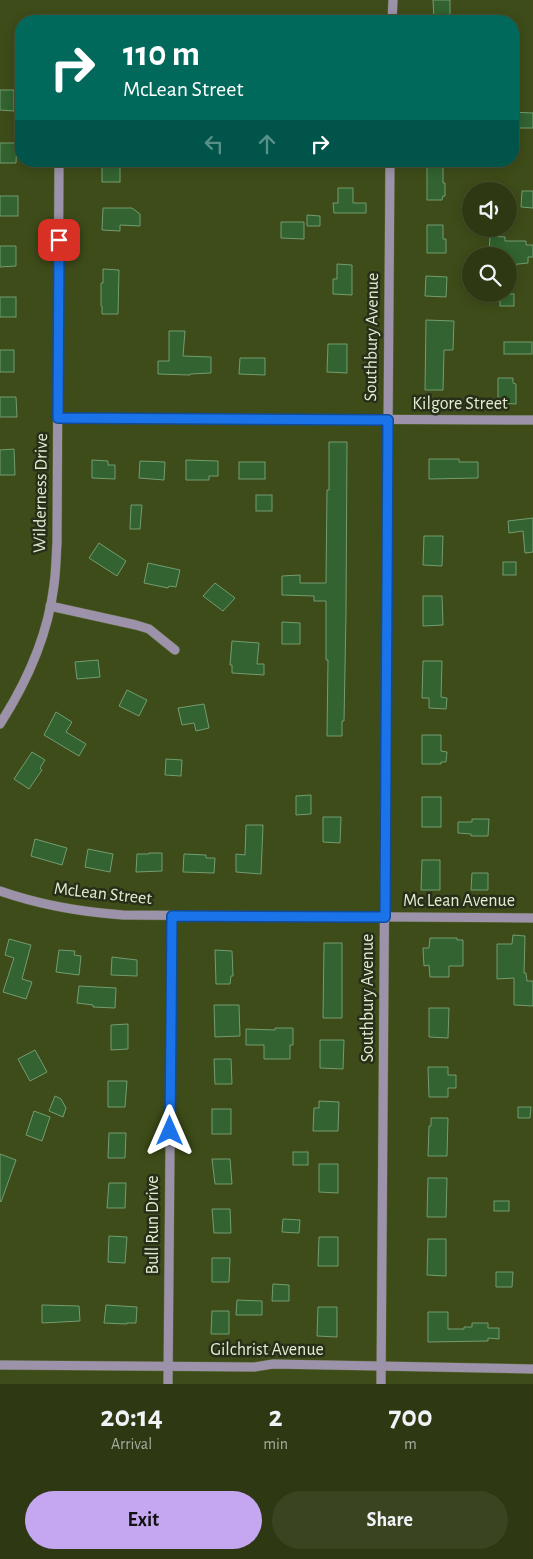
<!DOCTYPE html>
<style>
:root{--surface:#2e3913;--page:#3a4421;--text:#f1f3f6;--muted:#a7aca0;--line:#495333;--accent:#c5a6f0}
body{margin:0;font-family:"Alegreya Sans",sans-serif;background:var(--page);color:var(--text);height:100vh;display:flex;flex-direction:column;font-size:19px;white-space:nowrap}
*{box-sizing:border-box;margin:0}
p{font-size:16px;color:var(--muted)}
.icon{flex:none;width:28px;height:28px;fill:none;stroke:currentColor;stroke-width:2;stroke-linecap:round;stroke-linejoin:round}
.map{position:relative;height:1384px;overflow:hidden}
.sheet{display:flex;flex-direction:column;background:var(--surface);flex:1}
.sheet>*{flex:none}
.hud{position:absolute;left:15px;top:15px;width:504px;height:152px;border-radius:20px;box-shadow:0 2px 12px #0003,0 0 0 1px var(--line);background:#00695c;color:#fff;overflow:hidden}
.controls{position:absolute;left:462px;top:182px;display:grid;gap:10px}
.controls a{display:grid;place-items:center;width:55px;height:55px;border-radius:50%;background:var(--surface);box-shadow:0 2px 12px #0003,0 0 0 1px var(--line);font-size:25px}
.pin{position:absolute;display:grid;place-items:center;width:42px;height:42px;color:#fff;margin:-21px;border-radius:10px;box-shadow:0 2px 8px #0006}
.me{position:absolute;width:55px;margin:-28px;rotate:0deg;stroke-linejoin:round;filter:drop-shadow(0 0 4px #0008)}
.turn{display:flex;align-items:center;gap:18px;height:105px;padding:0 25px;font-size:22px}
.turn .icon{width:65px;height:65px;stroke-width:2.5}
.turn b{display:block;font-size:35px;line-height:42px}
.lanes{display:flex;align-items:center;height:48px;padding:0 25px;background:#0003;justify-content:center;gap:25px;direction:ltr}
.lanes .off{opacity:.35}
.eta{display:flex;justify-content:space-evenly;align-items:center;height:85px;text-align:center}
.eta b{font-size:30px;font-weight:700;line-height:35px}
.primary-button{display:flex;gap:10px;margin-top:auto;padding:10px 25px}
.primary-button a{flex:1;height:58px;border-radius:30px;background:var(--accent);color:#111;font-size:20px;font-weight:700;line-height:58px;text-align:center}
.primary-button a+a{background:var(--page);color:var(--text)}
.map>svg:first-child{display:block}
.building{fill:#326330;stroke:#749c71}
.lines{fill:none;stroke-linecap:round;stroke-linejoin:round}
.minor-casing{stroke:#5c693a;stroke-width:10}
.minor{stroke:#9c93aa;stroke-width:9}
.route-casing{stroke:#114b97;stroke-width:12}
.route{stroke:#1a73e8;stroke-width:9}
.labels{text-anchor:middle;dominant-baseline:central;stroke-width:5;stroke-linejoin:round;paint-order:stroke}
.street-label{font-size:18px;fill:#e3edd1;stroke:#282f19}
</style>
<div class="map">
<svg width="533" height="1384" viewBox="0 0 533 1384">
<rect width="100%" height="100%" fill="#3e4c19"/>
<g class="building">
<path d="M433,0H450V21H434Z"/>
<path d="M0,90H14V111L0,110Z"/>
<path d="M512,112L533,113V128H512Z"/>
<path d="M0,143H17L16,163H0Z"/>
<rect x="102" y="161" width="18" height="21"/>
<path d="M427,161H443V183H445V196H443L442,200H427Z"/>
<path d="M338,188H353V203H366V213H334L333,203H338Z"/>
<path d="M522,191H533V208L521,207Z"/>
<rect x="0" y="196" width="18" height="20"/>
<path d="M103,208H132L140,214V226L120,225V231L102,230Z"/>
<path d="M307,215L320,216V226H307Z"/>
<path d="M281,222H304V239L281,238Z"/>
<path d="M427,225H443V239H446V253H427Z"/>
<path d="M490,236L505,237V241H526V245H533V257H528V263L509,265V255H489Z"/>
<path d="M0,246H16V266L0,267Z"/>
<path d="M337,264L352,265V295L333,294V279H337Z"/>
<path d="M103,269L119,270L118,314H102V306H101V283H103Z"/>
<path d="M426,276L447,277L446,297L425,296Z"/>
<rect x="500" y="294" width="14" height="12"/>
<rect x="0" y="297" width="16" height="20"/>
<path d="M426,320L454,321L453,350H444L443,390H425Z"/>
<path d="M169,331H185L183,356L211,357V373L190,374V375L158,374V361H169Z"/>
<rect x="504" y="342" width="28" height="12"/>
<path d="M328,344H347V373L327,372Z"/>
<rect x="0" y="350" width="14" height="22"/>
<path d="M240,358H265V375L239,374Z"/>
<path d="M498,378H513V383L516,384V404L498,403Z"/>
<path d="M0,397H16L17,417H0Z"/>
<path d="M329,442H347L346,614L344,721H342V736H327L328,660H326V601H314V596L282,595V576L300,575V583H326L327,490H329Z"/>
<path d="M14,449L15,475H0V450Z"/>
<path d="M429,459H459V462H478V478L429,479Z"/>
<path d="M92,460L108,461V465H115V479L92,478Z"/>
<path d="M186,460L218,461V476H209V480H186Z"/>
<path d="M140,461L165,462L164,480L139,478Z"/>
<rect x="239" y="462" width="26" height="17"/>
<rect x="256" y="495" width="16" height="16"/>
<path d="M131,505H142L140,529H130Z"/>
<path d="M533,518V552L525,553L523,531L509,533L508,521Z"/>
<path d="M424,536H443L442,566L423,565Z"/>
<path d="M99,543L126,561L117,576L89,558Z"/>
<rect x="503" y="562" width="13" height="13"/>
<path d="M148,563L180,570L176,587L169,586L168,588L144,583Z"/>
<path d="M215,583L235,598L223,611L203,596Z"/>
<path d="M423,596H442L443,625L423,626Z"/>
<path d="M282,622L300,623V644H282Z"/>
<path d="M232,641L259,643L257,664H264V675L232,673V665H230Z"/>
<path d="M98,660L100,677L77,679L75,662Z"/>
<path d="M423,661H442L441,697L447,698L446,709L429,708V698H422Z"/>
<path d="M127,690L147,700L139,716L119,706Z"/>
<path d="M204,704L209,728L196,731L194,723L182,725L178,708Z"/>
<path d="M56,712L72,722L66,732L86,744L79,756L44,735Z"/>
<path d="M422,735H441V751L447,752L446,762H441V764H422Z"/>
<path d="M32,752L45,760L40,768L42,770L29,789L14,779Z"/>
<path d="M166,759L182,760L181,776L165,775Z"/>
<path d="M311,795V814L296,815V796Z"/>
<rect x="422" y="797" width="19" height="30"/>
<path d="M323,817H341L340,843L323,842Z"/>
<path d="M472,819H489L488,836H471V834L458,833V822H472Z"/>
<path d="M246,825H263L261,874L236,872V854L245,855Z"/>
<path d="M35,839L67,848L62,865L31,856Z"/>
<path d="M88,849L113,854L110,872L85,867Z"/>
<path d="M149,853H162V871L136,872L137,854H149Z"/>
<path d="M184,854L206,855V858H215L214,873L183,872Z"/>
<path d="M422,860H440V890H421Z"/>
<path d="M472,873H488V890H471Z"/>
<path d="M513,935L525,936L524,973H526L527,981H533V1006L514,1005V978L497,979V944H512Z"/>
<path d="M430,938H457V940H463V966H449V977H430L429,965L424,966L423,948H429Z"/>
<path d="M9,939L31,945L22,979L32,982L26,999L3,992L14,958L5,955Z"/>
<path d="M324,943H342V1018H323Z"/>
<path d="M59,950L75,951L74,955L81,956L79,975L56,972Z"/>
<path d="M215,950L232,951L233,976H231L230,984H216Z"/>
<path d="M112,957L137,960V976L111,975Z"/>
<path d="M79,986L116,988L115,1008L93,1007V1005L77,1003Z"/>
<path d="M214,1005H239L240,1036L215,1037Z"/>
<path d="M429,1008H449L448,1038L429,1037Z"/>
<path d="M128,1024V1049L111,1050V1025Z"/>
<path d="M275,1028H293V1045H290V1059H264V1045H246V1029L275,1030Z"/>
<path d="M320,1040H344L343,1069L320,1068Z"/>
<path d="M35,1050L47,1072L30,1081L18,1059Z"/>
<path d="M214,1059H231L232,1084H215Z"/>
<path d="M428,1067H448V1075H456V1088H448V1097H429Z"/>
<path d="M108,1081H127L125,1107H108Z"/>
<path d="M55,1096L61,1099L66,1108L63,1117L49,1111Z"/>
<path d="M319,1101L339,1102L338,1131H313L314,1108H319Z"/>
<path d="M518,1107H531L530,1118H518Z"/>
<rect x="212" y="1109" width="19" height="25"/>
<path d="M34,1111L50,1117L42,1141L26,1135Z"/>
<path d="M431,1118H448L447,1156H428L429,1126H431Z"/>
<path d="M109,1133H126L125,1158H108Z"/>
<rect x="293" y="1152" width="15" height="13"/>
<path d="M0,1154L16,1160L1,1202L0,1201Z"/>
<path d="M212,1159H230L232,1184H215Z"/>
<path d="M319,1164H338V1193L319,1192Z"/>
<path d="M428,1178H447L446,1217H427Z"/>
<path d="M109,1183H126L125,1208H107Z"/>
<rect x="494" y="1201" width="15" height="10"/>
<path d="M212,1209H230L231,1233H214Z"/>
<path d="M283,1219L300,1220L299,1233L282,1232Z"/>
<path d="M109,1236L127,1237L125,1263L108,1262Z"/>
<path d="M319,1237H338V1266H318Z"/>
<path d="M428,1239H446V1276L427,1275Z"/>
<path d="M212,1258H230L229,1282H212Z"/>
<path d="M496,1272H513L512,1287H496Z"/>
<path d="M273,1284L289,1285V1301H272Z"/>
<path d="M237,1300L262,1301V1315H236Z"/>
<path d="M42,1305L79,1306L80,1321L42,1323Z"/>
<path d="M106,1305L137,1307L136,1323H127V1324L104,1323Z"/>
<path d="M318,1307H337V1337L317,1336Z"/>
<path d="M212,1311H229V1334H211Z"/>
<path d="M428,1312H448V1329H464V1327H472V1323H488V1328H499V1339L488,1338V1341L428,1342Z"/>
</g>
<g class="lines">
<g class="minor-casing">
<g id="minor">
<path d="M392,21L393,0"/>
<path d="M58,418L533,420"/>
<path d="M50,606L136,625L149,629L175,650"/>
<path d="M0,724C27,682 48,635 54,585C56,571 56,557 57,543L59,161"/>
<path d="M0,891C40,905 81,912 123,915L533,918"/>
<path d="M0,1365L254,1367L273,1364L533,1369"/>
<path d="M168,1384L172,916"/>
<path d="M381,1384L390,161"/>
</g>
</g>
<use href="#minor" class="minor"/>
</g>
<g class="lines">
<g class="route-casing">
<path id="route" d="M59,240L58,418L388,420L385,917L172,916L170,1131"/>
</g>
<use href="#route" class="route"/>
</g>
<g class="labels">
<g class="street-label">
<text transform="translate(372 337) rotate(-89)">Southbury Avenue</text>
<text x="460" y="404">Kilgore Street</text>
<text transform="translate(41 493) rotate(-89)">Wilderness Drive</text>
<text transform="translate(103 894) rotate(6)">McLean Street</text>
<text x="459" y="901">Mc Lean Avenue</text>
<text transform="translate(368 998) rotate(-90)">Southbury Avenue</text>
<text transform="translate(153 1225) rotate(-90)">Bull Run Drive</text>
<text x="267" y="1350">Gilchrist Avenue</text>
</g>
</g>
</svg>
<div class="controls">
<a><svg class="icon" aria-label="sound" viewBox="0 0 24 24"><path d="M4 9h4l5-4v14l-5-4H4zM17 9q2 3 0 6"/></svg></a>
<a><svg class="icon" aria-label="search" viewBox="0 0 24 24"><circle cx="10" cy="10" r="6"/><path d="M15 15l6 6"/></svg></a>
</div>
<div class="pin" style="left:59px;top:240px;background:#d93025"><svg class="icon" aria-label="arrive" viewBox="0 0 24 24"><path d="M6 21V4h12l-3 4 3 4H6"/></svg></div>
<svg class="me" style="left:170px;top:1131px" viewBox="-20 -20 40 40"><path d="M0-17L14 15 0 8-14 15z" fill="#1a73e8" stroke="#fff" stroke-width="4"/></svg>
<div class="hud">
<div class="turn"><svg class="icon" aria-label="right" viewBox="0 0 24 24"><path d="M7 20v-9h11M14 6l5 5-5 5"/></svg><div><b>110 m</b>McLean Street</div></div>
<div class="lanes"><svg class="icon off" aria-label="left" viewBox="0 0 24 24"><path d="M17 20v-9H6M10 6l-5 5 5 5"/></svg><svg class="icon off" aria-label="ahead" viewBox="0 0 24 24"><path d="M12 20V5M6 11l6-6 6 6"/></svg><svg class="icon" aria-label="right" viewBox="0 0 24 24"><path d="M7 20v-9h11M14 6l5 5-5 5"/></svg></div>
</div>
</div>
<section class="sheet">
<div class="eta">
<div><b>20:14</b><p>Arrival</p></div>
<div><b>2</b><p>min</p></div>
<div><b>700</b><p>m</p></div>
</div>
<div class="primary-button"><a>Exit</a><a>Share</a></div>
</section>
